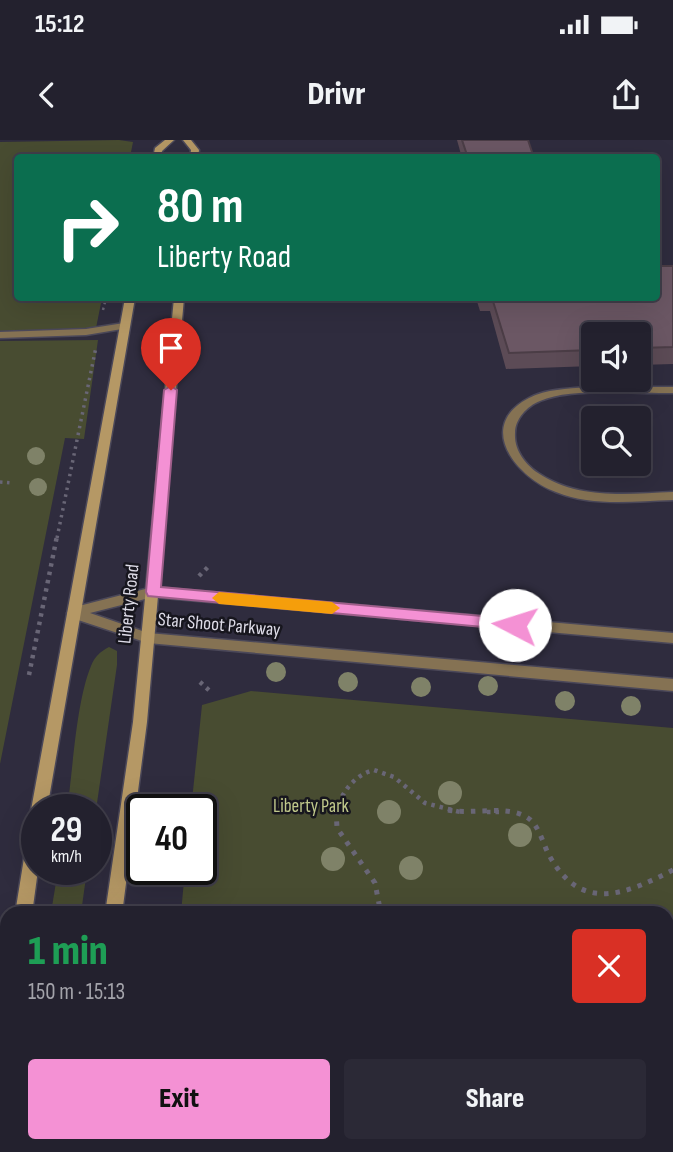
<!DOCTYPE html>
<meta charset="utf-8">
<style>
:root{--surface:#23212e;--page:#2b2936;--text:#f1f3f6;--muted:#a3a3aa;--line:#403e4a;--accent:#f491d4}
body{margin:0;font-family:"Sofia Sans Condensed",sans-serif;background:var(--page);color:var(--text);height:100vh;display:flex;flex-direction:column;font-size:26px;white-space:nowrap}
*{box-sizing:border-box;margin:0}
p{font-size:23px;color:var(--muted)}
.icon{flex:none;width:38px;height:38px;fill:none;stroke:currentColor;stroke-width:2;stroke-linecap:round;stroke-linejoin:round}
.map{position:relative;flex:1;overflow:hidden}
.drawer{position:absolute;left:0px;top:766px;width:674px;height:247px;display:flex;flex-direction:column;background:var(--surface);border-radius:21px 21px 0 0;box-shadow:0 7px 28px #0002,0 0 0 2px var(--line)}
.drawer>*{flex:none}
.hud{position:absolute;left:14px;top:14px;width:646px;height:147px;border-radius:7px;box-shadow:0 7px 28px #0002,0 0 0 2px var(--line);background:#0b6e4f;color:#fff;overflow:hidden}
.fabs{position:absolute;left:581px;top:182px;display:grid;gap:14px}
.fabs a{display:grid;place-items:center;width:70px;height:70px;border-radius:7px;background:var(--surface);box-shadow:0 7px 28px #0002,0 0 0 2px var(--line);font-size:35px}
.speed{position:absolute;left:21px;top:654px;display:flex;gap:14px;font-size:35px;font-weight:700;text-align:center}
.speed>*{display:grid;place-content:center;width:91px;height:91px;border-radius:50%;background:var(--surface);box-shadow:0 7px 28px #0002,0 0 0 2px var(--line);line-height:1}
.speed small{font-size:18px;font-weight:400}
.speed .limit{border:4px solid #111;border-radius:10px;background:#fff;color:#111}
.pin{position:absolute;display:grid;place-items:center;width:60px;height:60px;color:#fff;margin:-72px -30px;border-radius:50% 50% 50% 0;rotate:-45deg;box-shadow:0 0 7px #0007}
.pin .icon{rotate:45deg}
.me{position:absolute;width:77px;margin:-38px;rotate:275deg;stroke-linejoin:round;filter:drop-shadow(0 0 5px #0008)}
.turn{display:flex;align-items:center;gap:24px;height:147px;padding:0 28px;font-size:32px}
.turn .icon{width:91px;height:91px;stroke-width:2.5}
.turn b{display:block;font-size:49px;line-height:60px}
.round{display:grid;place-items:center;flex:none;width:74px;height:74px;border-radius:7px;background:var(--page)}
.head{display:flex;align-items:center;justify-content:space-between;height:119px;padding:0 28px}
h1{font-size:42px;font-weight:800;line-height:52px;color:#1e9e55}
.primary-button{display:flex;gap:14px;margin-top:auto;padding:14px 28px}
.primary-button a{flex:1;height:80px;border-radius:7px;background:var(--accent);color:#111;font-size:28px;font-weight:800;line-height:80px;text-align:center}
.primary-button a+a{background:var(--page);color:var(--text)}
.status{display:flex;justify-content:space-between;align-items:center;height:49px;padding:0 35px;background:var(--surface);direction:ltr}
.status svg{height:19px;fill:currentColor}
header{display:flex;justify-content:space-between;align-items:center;height:91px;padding:0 28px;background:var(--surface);font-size:32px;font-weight:800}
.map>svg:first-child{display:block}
.green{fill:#484c31}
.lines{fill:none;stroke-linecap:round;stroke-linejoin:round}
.service-casing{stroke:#4b4859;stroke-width:3}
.tertiary-casing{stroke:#4b4859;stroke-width:3}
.secondary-casing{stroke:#4b4859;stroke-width:3}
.path-far3{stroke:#696676;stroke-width:2.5;stroke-dasharray:2.5 3.5;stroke-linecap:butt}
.path-far2{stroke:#696676;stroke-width:3.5;stroke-dasharray:2.5 4.5;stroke-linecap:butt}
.path-far1{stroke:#696676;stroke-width:4.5;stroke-dasharray:3.5 5;stroke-linecap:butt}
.path{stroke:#696676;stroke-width:5;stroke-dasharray:4.5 7;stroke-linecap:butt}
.service{fill:#857253;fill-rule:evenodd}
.tertiary{fill:#857253;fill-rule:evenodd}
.secondary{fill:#b59865;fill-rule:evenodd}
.tree{fill:#7f8268}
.wall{fill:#5c4b56}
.building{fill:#6b5764;stroke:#4b3d46;stroke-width:2}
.route{fill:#f491d4;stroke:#9f5e8a;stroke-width:2}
.slow{fill:#f59e0b}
.labels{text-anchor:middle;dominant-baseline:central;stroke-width:5;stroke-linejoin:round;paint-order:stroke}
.street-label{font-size:19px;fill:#dddbe7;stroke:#17161e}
.park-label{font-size:19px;fill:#c0c88b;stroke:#17161e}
</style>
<div class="status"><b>15:12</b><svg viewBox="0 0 49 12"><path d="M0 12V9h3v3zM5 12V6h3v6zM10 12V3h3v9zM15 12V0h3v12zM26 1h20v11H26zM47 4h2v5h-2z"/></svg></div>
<header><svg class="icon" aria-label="back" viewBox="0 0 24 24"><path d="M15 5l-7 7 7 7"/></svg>Drivr<svg class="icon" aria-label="share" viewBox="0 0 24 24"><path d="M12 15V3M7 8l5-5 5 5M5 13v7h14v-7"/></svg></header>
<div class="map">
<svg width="673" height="1012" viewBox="0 0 673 1012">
<rect width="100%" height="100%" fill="#2f2c3e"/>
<g class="green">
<path d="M119,0L133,2L130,17L18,18V158H102L96,188L0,191V2Z"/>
<path d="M98,200L84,299L65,298L0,624V201Z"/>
<path d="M109,507L117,511V525L96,670H67C73,630 76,562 91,526C95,516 100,512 109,507Z"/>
<path d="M251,551L673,588V1012H157L158,1006H667V774L181,773L185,730H201V670H191L202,565Z"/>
<path d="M58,730H87L81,773H51Z"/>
</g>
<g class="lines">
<g class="service-casing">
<g id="service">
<path d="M124,183L129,186L128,188L86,195L0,198V192L86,189Z"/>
<path d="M586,247H673V253C637,254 572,247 540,261C527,266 515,279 515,293C514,310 525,324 538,333C578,360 627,354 673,352V360C634,361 593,367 556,352C516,337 475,286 529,258C546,249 568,249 586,247Z"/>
</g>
</g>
<g class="tertiary-casing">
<path id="tertiary" d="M153,447L673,493V503L153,457L90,473L148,493L673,539V551L148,503L69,477L67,473L70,468L75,467Z"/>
</g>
<g class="secondary-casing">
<g id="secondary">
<path d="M165,0H174L162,11L161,18H153L155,8Z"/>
<path d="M183,0H191L199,10L198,18H190L191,10Z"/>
<path d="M125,158H135L47,670H37V676L31,670Z"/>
<path d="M174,158H184L147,582L122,774H105L133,582Z"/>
<path d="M37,680L38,730L32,774H15L29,687L31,682Z"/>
<path d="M7,861V919L0,922V865Z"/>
<path d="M70,1006H90L89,1012H69Z"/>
</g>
</g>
<path class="path-far3" d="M103,170L106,158"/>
<g class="path-far2">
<path d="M0,342L13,343"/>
<path d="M57,398L96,207"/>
</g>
<g class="path-far1">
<path d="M199,436L209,426"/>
<path d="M29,535L57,396"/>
<path d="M200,542L211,552"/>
<path d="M336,672C341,653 354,635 374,630L394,637L425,663L460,672"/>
<path d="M487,672H504"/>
</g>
<g class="path">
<path d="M336,670L337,688L375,743L381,774"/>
<path d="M448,670C473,675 507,664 528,678C539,685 543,704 549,715C581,774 626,754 673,730"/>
<path d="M667,938L673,935"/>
<path d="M587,1012L590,1006"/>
</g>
<use href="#service" class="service"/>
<use href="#tertiary" class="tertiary"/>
<use href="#secondary" class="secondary"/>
</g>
<g class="tree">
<circle cx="36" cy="316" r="9"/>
<circle cx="38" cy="347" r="9"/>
<circle cx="276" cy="532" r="10"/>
<circle cx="348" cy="542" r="10"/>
<circle cx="488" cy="546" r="10"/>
<circle cx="421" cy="547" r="10"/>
<circle cx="565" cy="561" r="10"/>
<circle cx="631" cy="566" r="10"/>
<circle cx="450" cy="653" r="12"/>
<circle cx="389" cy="672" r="12"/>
<circle cx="520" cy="695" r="12"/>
<circle cx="333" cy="719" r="12"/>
<circle cx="411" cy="728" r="12"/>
</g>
<g class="wall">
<path d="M457,0H528L534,18H462Z"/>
<path d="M673,126V224L639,225V194H593V226L506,229L490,171H480L476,158H656Z"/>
</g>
<g class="building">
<path d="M462,0H528L534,18H468Z"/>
<path d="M656,126H673V207L639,208V194H593V210L509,213L492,158H656Z"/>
</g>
<path class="route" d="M171,246L177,250L161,447L515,479L520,480L522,485L520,489L515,490L148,456L146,452L164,250Z"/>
<path class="slow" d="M219,452L332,462L340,468L332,474L219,464L212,458Z"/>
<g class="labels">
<g class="street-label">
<text transform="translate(129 464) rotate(-84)">Liberty Road</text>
<text transform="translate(219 485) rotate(5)">Star Shoot Parkway</text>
</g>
<g class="park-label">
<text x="311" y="666">Liberty Park</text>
</g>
</g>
</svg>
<div class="fabs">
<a><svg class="icon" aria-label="sound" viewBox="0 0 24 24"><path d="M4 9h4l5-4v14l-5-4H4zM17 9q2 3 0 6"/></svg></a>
<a><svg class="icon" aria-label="search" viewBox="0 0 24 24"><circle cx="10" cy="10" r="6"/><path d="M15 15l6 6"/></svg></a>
</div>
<div class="speed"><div>29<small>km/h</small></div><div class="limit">40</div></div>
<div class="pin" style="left:171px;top:250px;background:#d93025"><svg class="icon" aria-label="arrive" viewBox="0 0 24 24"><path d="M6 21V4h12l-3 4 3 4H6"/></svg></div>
<svg class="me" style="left:515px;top:485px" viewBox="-20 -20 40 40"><circle r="19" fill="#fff"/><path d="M0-13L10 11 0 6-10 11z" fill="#f491d4"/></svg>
<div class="hud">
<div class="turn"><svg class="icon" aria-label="right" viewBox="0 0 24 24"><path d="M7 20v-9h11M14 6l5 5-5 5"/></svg><div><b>80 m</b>Liberty Road</div></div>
</div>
<section class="drawer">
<div class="head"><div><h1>1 min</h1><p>150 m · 15:13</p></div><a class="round" style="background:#d93025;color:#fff"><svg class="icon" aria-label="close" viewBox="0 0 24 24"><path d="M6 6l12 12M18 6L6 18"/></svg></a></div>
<div class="primary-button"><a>Exit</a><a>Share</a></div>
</section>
</div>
